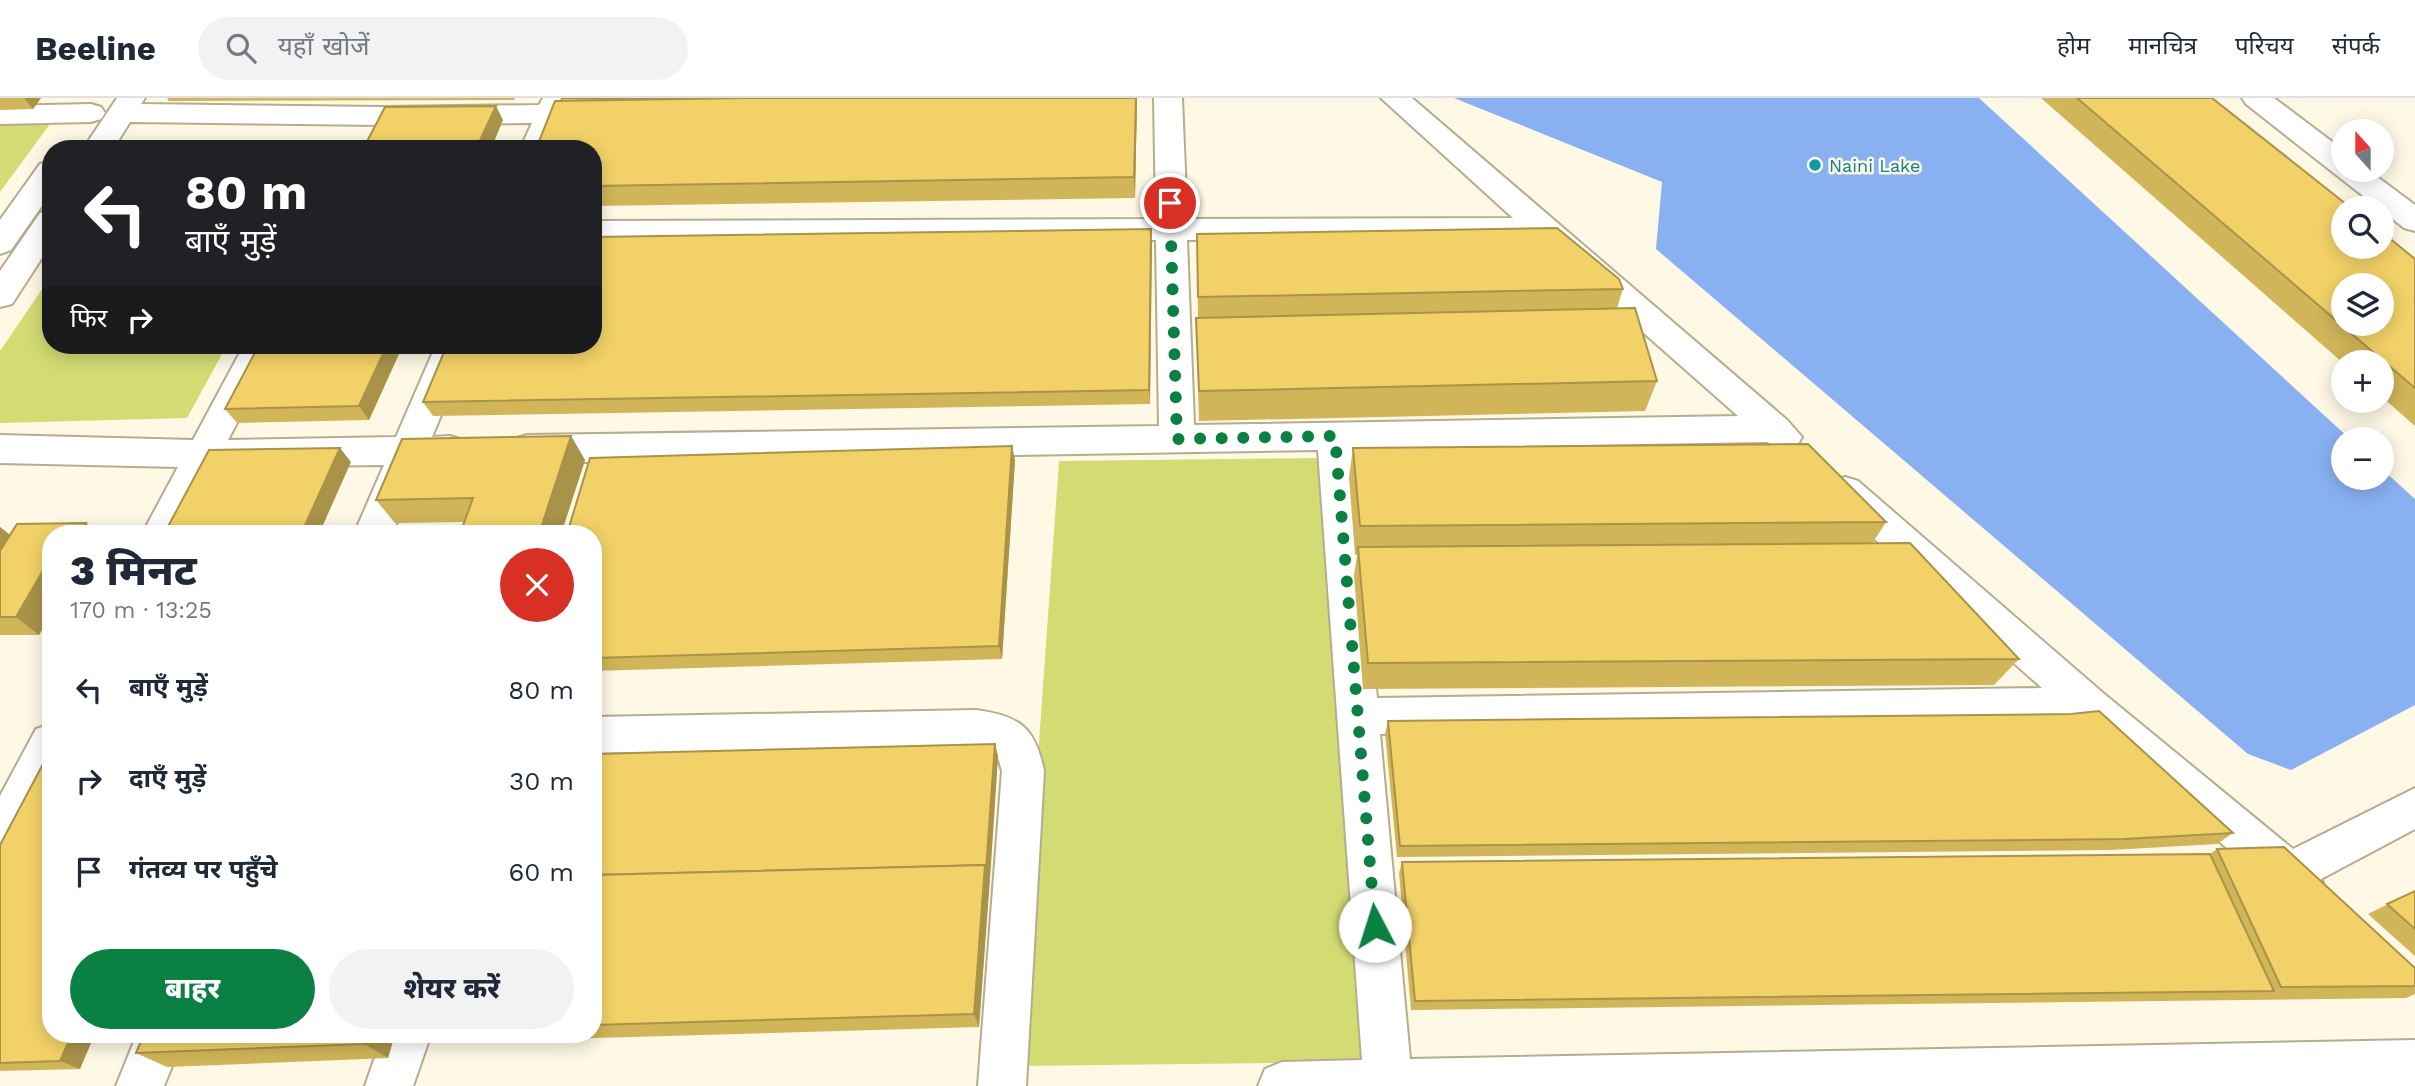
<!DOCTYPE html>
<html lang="hi">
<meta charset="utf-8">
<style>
:root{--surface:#fff;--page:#f2f2f3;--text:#1f2937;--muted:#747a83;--line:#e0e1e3;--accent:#0b8043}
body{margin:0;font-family:"Work Sans","Noto Sans Devanagari",sans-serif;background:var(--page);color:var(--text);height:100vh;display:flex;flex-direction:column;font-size:26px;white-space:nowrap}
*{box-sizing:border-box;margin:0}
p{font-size:23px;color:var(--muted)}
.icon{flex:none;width:38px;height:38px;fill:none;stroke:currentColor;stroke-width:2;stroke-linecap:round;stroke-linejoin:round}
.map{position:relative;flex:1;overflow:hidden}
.details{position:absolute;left:42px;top:427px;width:560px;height:518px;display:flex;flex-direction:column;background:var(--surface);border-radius:28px;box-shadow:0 4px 18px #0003}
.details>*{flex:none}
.banner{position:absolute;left:42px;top:42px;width:560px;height:214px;border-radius:28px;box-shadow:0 4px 18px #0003;background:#202124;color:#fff;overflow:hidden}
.needle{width:46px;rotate:339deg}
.buttons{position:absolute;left:2331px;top:21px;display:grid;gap:14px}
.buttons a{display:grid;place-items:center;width:63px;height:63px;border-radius:50%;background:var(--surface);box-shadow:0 4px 18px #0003;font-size:35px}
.pin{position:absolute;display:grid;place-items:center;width:60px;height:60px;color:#fff;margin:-30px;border:4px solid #fff;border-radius:50%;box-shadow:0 2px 7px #0007}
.me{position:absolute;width:77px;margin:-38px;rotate:355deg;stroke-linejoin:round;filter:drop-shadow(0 0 5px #0008)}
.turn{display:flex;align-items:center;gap:24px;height:147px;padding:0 28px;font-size:32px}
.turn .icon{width:91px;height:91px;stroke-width:2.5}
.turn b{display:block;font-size:49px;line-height:60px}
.then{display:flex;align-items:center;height:66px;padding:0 28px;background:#0003;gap:14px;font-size:26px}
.round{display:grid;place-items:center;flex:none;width:74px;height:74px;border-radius:37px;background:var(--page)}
.summary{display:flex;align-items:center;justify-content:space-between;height:119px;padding:0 28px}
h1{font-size:42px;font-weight:800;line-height:52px}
.button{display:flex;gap:14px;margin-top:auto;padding:14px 28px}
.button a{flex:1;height:80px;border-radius:42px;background:var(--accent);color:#fff;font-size:28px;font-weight:800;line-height:80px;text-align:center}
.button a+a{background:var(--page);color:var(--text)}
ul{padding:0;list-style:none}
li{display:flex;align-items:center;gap:21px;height:91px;padding:0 28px}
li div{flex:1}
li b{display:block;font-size:26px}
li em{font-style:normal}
header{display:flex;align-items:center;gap:42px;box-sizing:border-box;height:98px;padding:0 35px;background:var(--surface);border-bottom:2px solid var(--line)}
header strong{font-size:33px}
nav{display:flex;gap:38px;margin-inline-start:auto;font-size:24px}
.search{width:490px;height:63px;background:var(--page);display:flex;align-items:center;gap:18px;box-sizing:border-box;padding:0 24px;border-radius:38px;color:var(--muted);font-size:26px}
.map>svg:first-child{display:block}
.green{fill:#d3db73}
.water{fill:#89b1f2}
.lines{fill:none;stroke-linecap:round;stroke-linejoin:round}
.minor-casing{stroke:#b6ac8e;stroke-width:4}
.minor{fill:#fff;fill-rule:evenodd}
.wall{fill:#d0b559}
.shaded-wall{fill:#a99349}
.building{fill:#f2d268;stroke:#a99349;stroke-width:2;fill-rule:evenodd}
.route{stroke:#0b8043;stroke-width:12;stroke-dasharray:0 21.6}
.culture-dot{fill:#0f9aa8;stroke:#fef8e5;stroke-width:2.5}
.labels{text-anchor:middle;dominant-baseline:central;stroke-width:5;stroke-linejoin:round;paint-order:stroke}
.far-culture-label{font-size:18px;fill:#0d838f;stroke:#fef8e5;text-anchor:start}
</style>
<header>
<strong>Beeline</strong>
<div class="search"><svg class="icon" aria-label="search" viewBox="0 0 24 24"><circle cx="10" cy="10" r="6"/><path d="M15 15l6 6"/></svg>यहाँ खोजें</div>
<nav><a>होम</a><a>मानचित्र</a><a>परिचय</a><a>संपर्क</a></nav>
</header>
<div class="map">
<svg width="2415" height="988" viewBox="0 0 2415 988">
<rect width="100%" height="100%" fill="#fef8e5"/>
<g class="green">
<path d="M0,26H50L0,94Z"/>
<path d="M339,42L334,51H137L140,46Z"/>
<path d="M51,178V247H227L187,320L0,325V253Z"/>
<path d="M1322,360L1367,964L1016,968L1059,363Z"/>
</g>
<path class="water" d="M1454,0H1979L2350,341H2343V380H2382V371L2415,401V607L2291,672L2248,656L1656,151L1662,84Z"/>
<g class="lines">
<g class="minor-casing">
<g id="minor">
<path d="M117,0H145L141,6L382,9L539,7L543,0H571L550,51H520L532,25L382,27L130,24L113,51H83Z"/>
<path d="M1154,0H1182L1187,121L1513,120L1381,0H1412L1787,322L1802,339L1797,348L1784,352L1767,344L1354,351L1377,600L2042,590L1832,403L1827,393L1832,383L1845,379L1858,383L2103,595L2293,751L2415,690V731L2321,781L2323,785L2317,800L2301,806L2285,800L2081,625L1380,636L1410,961L2415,942V988H1258L1265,971L1282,964L1362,962L1318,352L527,365L514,361L509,351L514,341L527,337L1159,328L1156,142L593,143V123L1156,121ZM1536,140L1738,318L1194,327L1187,142Z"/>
<path d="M2242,0H2274L2343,52V72H2368L2415,107V133L2404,130L2246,6Z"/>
<path d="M91,6L101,9L105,15L101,21L91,24L0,26V8Z"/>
<path d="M51,63V95L11,152L0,156V122L40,66Z"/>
<path d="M51,112V146L12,206L0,209V173L40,115Z"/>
<path d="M244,247H278L228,342L396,339L436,247H470L432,339L450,338L463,342L468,352L463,362L450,366H421L392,436H354L384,367L214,369L180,436H142L178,369L0,365V337L193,342Z"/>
<path d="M976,612C1020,618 1035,629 1044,673L1026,988H978L1002,673L996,653L976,648L593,655V619Z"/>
<path d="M51,626V686L15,754L0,760V698L36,631Z"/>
<path d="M137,936H185L164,988H116Z"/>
<path d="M383,936H431L413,988H365Z"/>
</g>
</g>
<use href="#minor" class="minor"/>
</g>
<g class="wall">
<path d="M0,0H41L33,11L0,12Z"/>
<path d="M167,0H515L514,2L169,3Z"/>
<path d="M562,0H1137L1135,100L593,108V51L561,3Z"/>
<path d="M2041,0H2212L2415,161V328L2382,299V264H2343V265Z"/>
<path d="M1151,131L1150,306L433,318L423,304Z"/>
<path d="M1197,136L1623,191L1617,210L1657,283L1645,313L1199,323L1197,250L1196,220H1198Z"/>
<path d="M259,247H403L369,322L237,325L225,311Z"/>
<path d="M571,338L585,362L561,436H460L464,424L395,425L376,402Z"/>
<path d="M1353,350L1886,424L1872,446L2019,561L1994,587L1363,591L1354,477L1357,457H1355L1349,379Z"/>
<path d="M1015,362L1002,561L593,573V436Z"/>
<path d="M86,425L97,436H51V516L39,537H0V429L10,437Z"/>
<path d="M1388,623L2233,735L2217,746L2111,752L1397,759L1385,635Z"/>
<path d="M593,656L998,658L979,929L424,945L410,936H593Z"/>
<path d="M0,747L80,971L0,973Z"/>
<path d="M2217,751L2415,870V896L2406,900L1411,912L1399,775L1402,764L2210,756Z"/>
<path d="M2415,793V858L2368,816Z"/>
<path d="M395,936L388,960L167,969L136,955Z"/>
</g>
<g class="shaded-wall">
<path d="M24,0H41L33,11Z"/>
<path d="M1136,0H1137L1135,100L1134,79Z"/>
<path d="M496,8L503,22L491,51H476Z"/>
<path d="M1151,131L1152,146L1150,306L1149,292Z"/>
<path d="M387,247H403L369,322L359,308Z"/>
<path d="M571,338L585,362L561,436H539Z"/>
<path d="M1012,348L1015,362L1002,561L999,548Z"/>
<path d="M340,350L351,364L319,436H301Z"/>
<path d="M86,425L97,436H79Z"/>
<path d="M0,429L20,445L0,475Z"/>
<path d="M48,464L51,466V516L39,537L16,519Z"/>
<path d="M995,646L998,658L990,781L986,771Z"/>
<path d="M985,767L990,781L979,929L974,916Z"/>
<path d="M72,936H95L80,971L60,963Z"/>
<path d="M366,936H395L388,960L364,946Z"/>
</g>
<g class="building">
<path d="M562,0H748L561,3Z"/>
<path d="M748,0H1136L1134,79L593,88V51H536L555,3Z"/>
<path d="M2077,0H2212L2351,110H2343V149H2382V134L2415,161V290ZM2343,187H2382V226H2343Z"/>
<path d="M496,8L476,51H363L385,9Z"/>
<path d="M1557,130L1619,181L1623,191L1198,199L1197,136Z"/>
<path d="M1151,131L1149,292L423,304L447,247H593V139Z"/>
<path d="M1635,210L1657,283L1199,293L1196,220Z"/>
<path d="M259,247H387L359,308L225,311Z"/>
<path d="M571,338L539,436H460L473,400L376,402L402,341Z"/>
<path d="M1808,346L1886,424L1360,428L1353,350Z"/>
<path d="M1012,348L999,548L593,560V436H567L590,360Z"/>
<path d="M340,350L301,436H164L209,352Z"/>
<path d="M86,425L79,436H51V464H48L16,519H0V453L17,426Z"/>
<path d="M1910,445L2019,561L1368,565L1358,449Z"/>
<path d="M2099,613L2233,735L2125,741L1400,748L1388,623L2071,616Z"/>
<path d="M995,646L986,771L985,767L593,777V656Z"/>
<path d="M51,651V936H72L60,963L0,965V747Z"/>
<path d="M2284,749L2415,870V888L2281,889L2217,751Z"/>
<path d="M2210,756L2274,893L1415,903L1402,764Z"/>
<path d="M985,767L974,916L593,927V777Z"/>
<path d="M2415,793V831L2387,806Z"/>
<path d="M144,936H366L364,946L136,955Z"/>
</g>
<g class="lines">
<path class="route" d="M1170,105L1177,341L1335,338L1375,828"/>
</g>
<circle class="culture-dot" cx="1815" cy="67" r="7"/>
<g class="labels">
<g class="far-culture-label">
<text x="1829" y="67">Naini Lake</text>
</g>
</g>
</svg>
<div class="buttons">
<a><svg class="needle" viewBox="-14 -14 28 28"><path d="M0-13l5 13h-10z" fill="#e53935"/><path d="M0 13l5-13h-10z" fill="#747a83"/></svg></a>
<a><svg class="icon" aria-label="search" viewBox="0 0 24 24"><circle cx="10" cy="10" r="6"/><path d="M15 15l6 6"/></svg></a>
<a><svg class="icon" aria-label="layers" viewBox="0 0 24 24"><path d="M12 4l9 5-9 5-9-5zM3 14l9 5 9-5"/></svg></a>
<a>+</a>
<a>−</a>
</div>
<div class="pin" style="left:1170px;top:105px;background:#d93025"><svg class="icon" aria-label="arrive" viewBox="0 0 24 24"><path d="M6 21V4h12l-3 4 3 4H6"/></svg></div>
<svg class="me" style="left:1375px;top:828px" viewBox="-20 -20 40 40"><circle r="19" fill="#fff"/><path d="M0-13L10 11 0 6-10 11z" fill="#0b8043"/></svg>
<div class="banner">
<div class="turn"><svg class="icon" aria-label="left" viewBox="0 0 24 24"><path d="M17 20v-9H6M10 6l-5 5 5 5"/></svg><div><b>80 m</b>बाएँ मुड़ें</div></div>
<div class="then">फिर<svg class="icon" aria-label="right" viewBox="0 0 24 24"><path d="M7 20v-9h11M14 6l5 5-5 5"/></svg></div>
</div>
<section class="details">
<div class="summary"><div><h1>3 मिनट</h1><p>170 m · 13:25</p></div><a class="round" style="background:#d93025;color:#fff"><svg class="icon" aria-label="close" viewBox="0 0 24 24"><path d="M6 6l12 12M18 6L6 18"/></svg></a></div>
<ul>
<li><svg class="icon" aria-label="left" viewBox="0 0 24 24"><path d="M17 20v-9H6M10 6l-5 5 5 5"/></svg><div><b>बाएँ मुड़ें</b></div><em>80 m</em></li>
<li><svg class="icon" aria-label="right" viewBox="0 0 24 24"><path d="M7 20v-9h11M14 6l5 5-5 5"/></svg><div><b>दाएँ मुड़ें</b></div><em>30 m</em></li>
<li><svg class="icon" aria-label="arrive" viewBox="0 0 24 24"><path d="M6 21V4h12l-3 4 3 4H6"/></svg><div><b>गंतव्य पर पहुँचे</b></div><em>60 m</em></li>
</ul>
<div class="button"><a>बाहर</a><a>शेयर करें</a></div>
</section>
</div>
